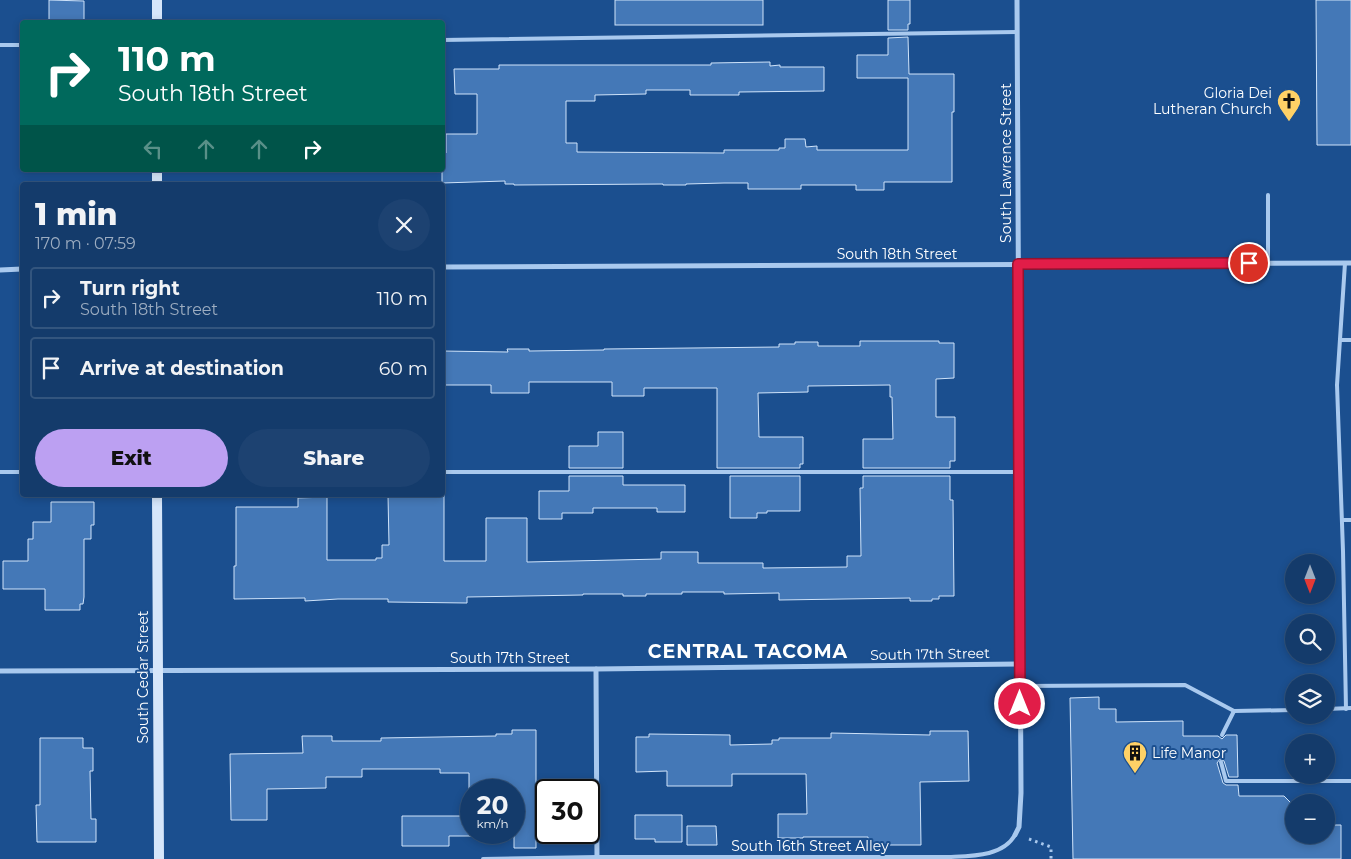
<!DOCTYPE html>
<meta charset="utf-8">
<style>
:root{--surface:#143b6b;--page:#1d4271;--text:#f1f3f6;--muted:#9dadc1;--line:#33557e;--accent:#bca0f2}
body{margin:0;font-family:Montserrat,sans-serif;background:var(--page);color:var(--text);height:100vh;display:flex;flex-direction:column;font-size:19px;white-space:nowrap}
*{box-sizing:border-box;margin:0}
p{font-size:16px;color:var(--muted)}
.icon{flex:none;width:28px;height:28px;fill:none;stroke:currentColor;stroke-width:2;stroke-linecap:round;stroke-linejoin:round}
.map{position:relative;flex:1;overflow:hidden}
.panel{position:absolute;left:20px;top:182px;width:425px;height:315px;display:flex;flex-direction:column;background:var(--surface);border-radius:5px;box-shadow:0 2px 8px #0003,0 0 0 1px var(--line)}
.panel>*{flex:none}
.top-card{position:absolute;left:20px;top:20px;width:425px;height:152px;border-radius:5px;box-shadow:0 2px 8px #0003,0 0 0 1px var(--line);background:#00695c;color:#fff;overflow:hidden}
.needle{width:32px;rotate:180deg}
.buttons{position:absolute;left:1285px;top:554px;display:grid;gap:10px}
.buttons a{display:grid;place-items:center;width:50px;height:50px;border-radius:50%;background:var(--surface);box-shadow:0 2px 8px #0003,0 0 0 1px var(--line);font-size:25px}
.speed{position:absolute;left:460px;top:779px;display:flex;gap:10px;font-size:25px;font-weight:700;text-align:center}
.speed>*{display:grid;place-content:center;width:65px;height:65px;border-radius:50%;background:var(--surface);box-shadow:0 2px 8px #0003,0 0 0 1px var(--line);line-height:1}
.speed small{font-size:12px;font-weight:400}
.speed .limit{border:2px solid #111;border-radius:8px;background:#fff;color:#111}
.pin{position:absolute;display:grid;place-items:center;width:42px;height:42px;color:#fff;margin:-21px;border:2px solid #fff;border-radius:50%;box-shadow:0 1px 5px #0007}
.me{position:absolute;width:55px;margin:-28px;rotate:0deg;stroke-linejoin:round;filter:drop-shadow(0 0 4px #0008)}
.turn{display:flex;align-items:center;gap:18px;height:105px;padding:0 15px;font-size:22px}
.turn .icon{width:65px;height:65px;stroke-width:2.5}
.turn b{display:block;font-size:35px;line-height:42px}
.lanes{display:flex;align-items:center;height:48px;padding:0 15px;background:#0003;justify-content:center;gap:25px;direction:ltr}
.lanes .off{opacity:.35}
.round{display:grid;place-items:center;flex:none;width:52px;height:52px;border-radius:26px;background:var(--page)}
.headline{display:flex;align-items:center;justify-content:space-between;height:85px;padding:0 15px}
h1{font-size:30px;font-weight:800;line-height:38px}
.button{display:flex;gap:10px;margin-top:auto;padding:10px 15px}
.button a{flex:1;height:58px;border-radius:30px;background:var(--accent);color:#111;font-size:20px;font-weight:800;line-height:58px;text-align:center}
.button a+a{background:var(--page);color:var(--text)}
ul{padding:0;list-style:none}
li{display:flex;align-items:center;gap:15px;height:62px;margin:0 10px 8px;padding:0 5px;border:2px solid var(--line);border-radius:5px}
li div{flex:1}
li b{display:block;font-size:19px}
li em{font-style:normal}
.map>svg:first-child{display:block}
.building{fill:#4478b7;stroke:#cfe3fa}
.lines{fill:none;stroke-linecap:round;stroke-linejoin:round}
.path{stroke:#a9c9ee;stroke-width:3;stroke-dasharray:2.5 4;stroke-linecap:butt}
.service{stroke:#a9c9ee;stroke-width:4}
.minor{stroke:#a9c9ee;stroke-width:5}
.secondary{stroke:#d6e6fa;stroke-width:10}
.route-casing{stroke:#92132f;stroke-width:12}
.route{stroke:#e11d48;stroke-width:9}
.labels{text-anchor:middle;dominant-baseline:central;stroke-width:4;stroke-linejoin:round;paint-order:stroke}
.poi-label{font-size:14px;fill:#fff;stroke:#1b4f8f;text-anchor:end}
.street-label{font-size:14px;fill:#fff;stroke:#1b4f8f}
.district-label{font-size:19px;font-weight:bold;letter-spacing:1px;fill:#fff;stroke:#1b4f8f}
</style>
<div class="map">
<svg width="1351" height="859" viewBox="0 0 1351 859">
<rect width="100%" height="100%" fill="#1b4f8f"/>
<g class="building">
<path d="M49,0L84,1V22H49Z"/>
<rect x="615" y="0" width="148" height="25"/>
<path d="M888,0H910V24H908V30H888Z"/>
<path d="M1316,0H1351V145H1317Z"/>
<path d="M908,37L909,74H954V112H952V182H884V190H856V185H801V189H748V183H724L686,184V185H663V184L514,185V184H505V181L442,183V153H446V134H477V94H455L454,69H499V65H711V63L770,62V66L780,65V67H824V91L739,92V95H690V90H646V94L595,95V101H566V143H577V152L724,153V150H779V148H785V139H805L806,147L817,146V150H908V78H857V55H888V38Z"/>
<path d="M860,341H939V343H954V378L936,379V417H955V461H950V468H863V439H893L892,397H890V385L808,386V392L758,393L759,437H803V464H800V468H717V388H644V396H612V382H529V393H491V385H442V351L508,352L507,349H529V351L604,350V349L779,347V344H795V342H818V346H860Z"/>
<path d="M598,432H623V468H569V446H598Z"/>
<path d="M569,476H623V485H685V512H657V508H593V513H562V519H539V491H569Z"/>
<path d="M730,476H800V511H767V513H757V518H730Z"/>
<path d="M863,476H950V500H953L954,596H939V599H932V601H910V598L779,600V593L724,594V592H682V594H646V596H623V594H583V595L467,597V603L388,602V599H338L305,601V598L234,599V566H236V507H298V498L327,497V560H376V558H382V545H389L388,495H444V561H486V518H527V562L661,559V552H698V563H763V568L847,567V556H861L860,488H863Z"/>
<path d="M51,502H94V525H91V539H84V597L83,604H80V610H45V589H3V561H28V539H33V522H51Z"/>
<path d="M1099,697V709H1116V722L1183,721V736H1218L1222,739L1226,735H1237L1238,777H1229L1224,761L1220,759L1217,763L1223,783L1226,785H1238L1239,796H1284L1294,806V835H1326V817H1334V825H1341V859H1073L1070,698Z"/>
<path d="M512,730H536V848H514V790H469V773H440V769H362V777H326V788L267,789V820H231L230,754L303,753L302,736H332V741H381V738L496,736V734H512Z"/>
<path d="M930,731H968L969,781L920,782L921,845H868V837H803V838H778V814H807L806,774H732V786H667V771L636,772V737H649V734L730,735V745L772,744V740H779V738H831V733L930,735Z"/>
<path d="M40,738H83V748H93V771H90L91,819H96V842H37L36,805H40Z"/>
<path d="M635,815H682V842H655V839H635Z"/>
<path d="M402,816H471V836H449V846H402Z"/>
<path d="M687,826H716L717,845H687Z"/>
</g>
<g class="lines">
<path class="path" d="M1029,839L1051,847V859"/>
<g class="service">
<path d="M442,40L1017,32"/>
<path d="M0,45H22"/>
<path d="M1268,263V195"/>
<path d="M1345,263L1337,385L1343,551L1346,709"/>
<path d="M1340,340H1351"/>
<path d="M0,472H22"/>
<path d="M442,472H1019"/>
<path d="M1342,520H1351"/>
<path d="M1020,686L1185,685L1234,711L1294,710"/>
<path d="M1326,709L1351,708"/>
<path d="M1222,735L1234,711"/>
<path d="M1221,762L1226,781H1351"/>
<path d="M483,859L597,857H951C974,856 1003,856 1015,835"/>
</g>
<g class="minor">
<path d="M442,267L1351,263"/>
<path d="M0,270L22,269"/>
<path d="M596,669L597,859"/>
<path d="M0,671L596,669L1019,664"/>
<path d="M1015,835L1019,827L1021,793L1017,0"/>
</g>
<g class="secondary">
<path d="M157,22V0"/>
<path d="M157,170V185"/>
<path d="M157,495L159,859"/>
</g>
</g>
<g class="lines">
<g class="route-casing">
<path id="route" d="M1020,704L1018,264L1249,263"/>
</g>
<use href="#route" class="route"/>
</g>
<defs>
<g id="church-pin" transform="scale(1.25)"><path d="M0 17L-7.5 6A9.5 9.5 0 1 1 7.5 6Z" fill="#ffd166" stroke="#1b4f8f"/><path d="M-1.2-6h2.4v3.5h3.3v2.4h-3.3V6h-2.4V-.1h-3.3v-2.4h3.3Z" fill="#111"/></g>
<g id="building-pin" transform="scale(1.25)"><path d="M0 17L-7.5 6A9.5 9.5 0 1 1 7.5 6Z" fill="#ffd166" stroke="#1b4f8f"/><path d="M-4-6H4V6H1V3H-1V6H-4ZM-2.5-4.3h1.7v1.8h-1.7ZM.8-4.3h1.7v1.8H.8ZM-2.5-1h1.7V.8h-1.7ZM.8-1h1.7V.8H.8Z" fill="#111"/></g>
</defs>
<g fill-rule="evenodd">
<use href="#church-pin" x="1289" y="101"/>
<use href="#building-pin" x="1135" y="753"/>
</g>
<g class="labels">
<g class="poi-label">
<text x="1272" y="93">Gloria Dei<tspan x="1272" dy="16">Lutheran Church</tspan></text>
<text x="1152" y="753" text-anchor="start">Life Manor</text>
</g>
<g class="street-label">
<text transform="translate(1006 163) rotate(-90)">South Lawrence Street</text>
<text x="897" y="254">South 18th Street</text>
<text transform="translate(930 654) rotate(-1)">South 17th Street</text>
<text x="510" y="658">South 17th Street</text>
<text transform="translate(143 677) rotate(-90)">South Cedar Street</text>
<text x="810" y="846">South 16th Street Alley</text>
</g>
<g class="district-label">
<text x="748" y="651">CENTRAL TACOMA</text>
</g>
</g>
</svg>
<div class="buttons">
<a><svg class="needle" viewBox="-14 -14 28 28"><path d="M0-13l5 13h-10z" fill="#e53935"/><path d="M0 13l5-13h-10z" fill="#9dadc1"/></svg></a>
<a><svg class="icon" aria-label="search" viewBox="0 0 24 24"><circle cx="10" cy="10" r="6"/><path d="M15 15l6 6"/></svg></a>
<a><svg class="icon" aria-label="layers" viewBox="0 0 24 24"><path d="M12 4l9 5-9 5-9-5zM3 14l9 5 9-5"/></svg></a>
<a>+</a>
<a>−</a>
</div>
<div class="speed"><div>20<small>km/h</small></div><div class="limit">30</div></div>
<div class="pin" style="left:1249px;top:263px;background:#d93025"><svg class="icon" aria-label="arrive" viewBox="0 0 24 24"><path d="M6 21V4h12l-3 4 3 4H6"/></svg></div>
<svg class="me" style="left:1020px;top:704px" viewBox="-20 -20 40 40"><circle r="17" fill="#e11d48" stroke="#fff" stroke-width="3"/><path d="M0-11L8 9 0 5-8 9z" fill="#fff"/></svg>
<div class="top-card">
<div class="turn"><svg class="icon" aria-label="right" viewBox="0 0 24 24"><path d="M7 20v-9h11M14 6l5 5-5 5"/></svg><div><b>110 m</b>South 18th Street</div></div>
<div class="lanes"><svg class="icon off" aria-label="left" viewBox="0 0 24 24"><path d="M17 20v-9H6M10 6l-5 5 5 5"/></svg><svg class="icon off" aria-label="ahead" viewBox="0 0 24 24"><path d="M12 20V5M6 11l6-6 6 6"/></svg><svg class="icon off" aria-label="ahead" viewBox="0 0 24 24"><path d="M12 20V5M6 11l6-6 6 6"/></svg><svg class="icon" aria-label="right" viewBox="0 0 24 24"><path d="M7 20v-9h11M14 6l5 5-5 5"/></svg></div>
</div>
<section class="panel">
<div class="headline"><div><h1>1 min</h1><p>170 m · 07:59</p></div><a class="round"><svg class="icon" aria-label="close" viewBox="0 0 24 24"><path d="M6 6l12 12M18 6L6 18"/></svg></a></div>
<ul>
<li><svg class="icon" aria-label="right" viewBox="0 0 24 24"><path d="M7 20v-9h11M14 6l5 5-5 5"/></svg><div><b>Turn right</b><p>South 18th Street</p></div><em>110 m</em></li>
<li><svg class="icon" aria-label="arrive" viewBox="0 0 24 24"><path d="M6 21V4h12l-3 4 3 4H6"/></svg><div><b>Arrive at destination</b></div><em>60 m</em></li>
</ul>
<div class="button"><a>Exit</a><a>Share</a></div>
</section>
</div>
